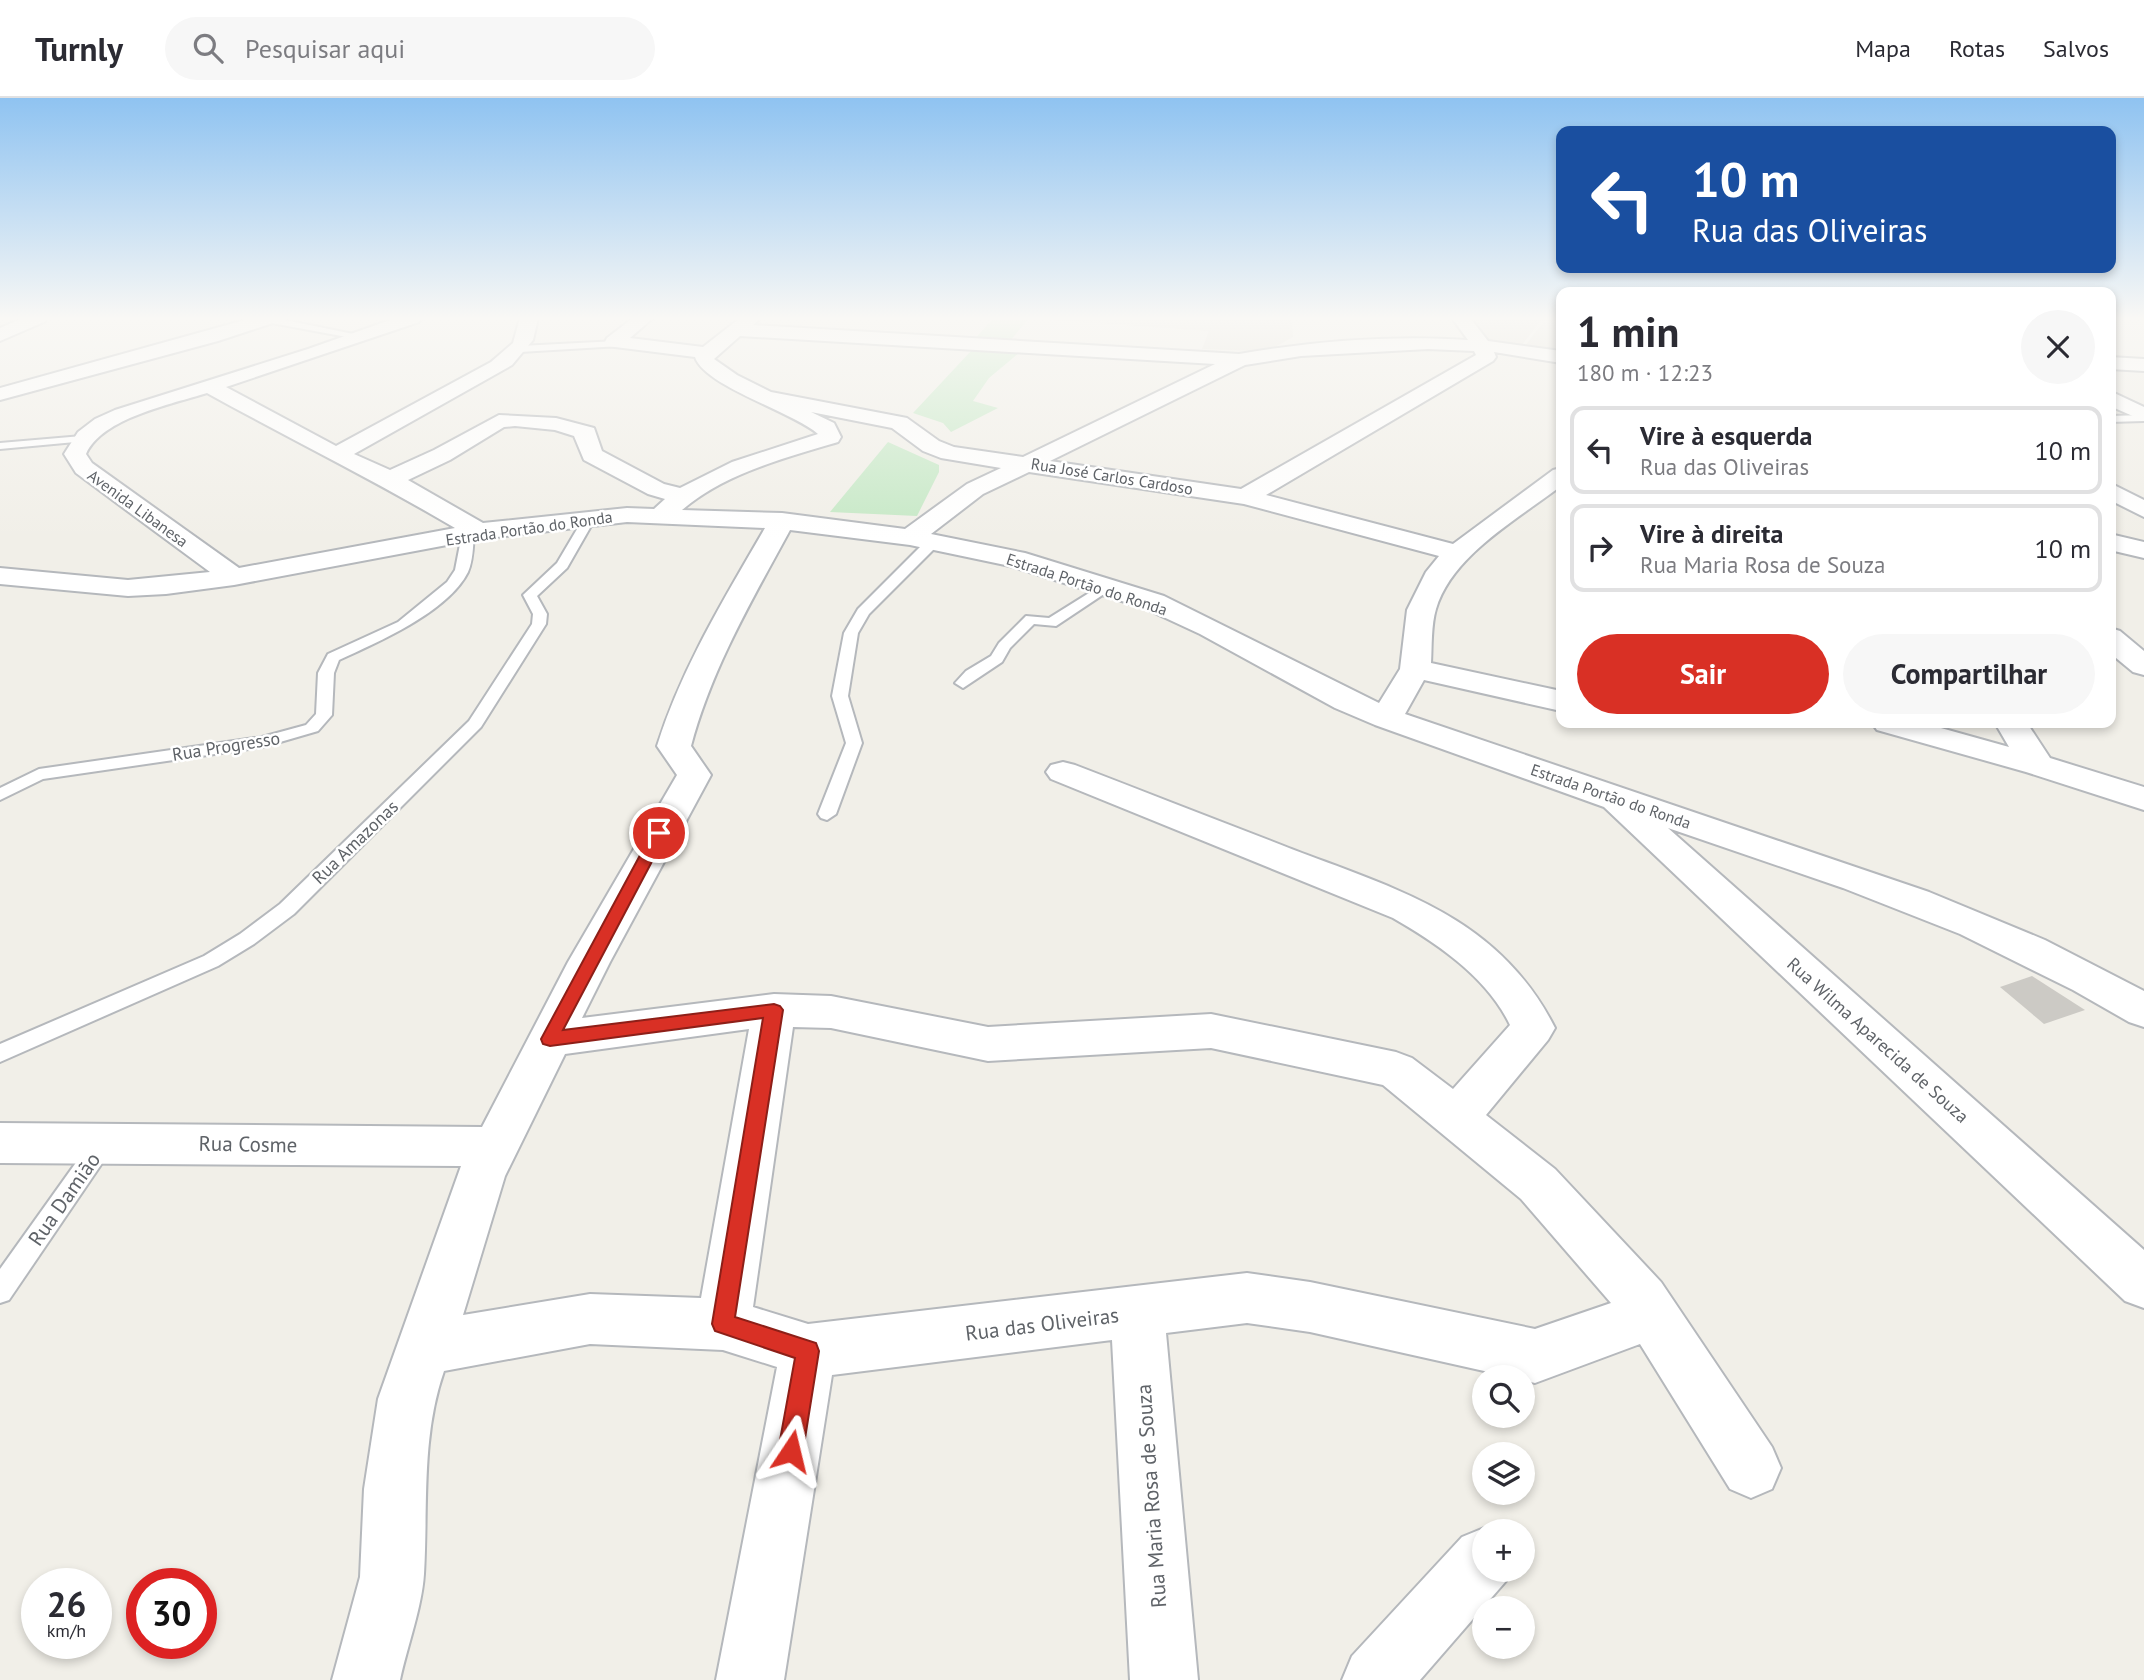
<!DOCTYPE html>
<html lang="pt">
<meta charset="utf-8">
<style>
:root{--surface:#fff;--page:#f7f7f7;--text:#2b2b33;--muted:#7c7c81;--line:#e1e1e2;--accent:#d93025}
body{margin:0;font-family:"PT Sans",sans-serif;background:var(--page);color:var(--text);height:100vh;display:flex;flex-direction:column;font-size:26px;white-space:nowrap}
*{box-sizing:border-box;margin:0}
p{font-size:23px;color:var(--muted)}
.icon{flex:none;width:38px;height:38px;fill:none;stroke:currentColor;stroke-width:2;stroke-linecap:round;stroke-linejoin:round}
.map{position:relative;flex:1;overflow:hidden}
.side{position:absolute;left:1556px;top:189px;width:560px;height:441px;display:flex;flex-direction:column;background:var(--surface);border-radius:14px;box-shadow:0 4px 10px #0003}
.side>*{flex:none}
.top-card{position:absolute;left:1556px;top:28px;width:560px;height:147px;border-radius:14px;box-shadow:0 4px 10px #0003;background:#1a4fa0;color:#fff;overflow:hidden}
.fabs{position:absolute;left:1472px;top:1267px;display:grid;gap:14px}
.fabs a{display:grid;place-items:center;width:63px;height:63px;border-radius:50%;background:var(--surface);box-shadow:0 4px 10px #0003;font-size:35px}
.speed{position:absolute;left:21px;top:1470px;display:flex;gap:14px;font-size:35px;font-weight:700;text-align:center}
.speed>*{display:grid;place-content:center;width:91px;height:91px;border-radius:50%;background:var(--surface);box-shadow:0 4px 10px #0003;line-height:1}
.speed small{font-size:18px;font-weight:400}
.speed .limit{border:10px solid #d22;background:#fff;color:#111}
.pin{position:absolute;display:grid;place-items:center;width:60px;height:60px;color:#fff;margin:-30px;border:4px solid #fff;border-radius:50%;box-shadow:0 2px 7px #0007}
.me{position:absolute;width:77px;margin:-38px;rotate:10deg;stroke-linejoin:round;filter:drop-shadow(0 0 5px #0008)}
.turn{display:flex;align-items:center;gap:24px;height:147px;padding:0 21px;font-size:32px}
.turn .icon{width:91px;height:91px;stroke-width:2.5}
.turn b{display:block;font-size:49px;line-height:60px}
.round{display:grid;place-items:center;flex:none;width:74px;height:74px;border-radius:37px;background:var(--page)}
.summary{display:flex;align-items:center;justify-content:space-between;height:119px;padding:0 21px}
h1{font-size:42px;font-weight:800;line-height:52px}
.button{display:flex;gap:14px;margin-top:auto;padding:14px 21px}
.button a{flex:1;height:80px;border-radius:42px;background:var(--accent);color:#fff;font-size:28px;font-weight:800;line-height:80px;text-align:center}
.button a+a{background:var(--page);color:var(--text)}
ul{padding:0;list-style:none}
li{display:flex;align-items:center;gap:21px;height:88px;margin:0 14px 10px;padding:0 7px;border:4px solid var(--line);border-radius:14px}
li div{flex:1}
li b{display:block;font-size:26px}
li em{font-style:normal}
header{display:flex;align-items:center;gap:42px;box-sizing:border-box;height:98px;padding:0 35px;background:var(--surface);border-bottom:2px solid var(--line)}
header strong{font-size:33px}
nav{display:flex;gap:38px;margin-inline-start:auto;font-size:24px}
.search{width:490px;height:63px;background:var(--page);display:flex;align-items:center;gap:18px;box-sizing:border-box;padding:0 24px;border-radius:38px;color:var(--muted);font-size:26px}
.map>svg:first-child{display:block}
.education{fill:#e1ded6}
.green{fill:#c5e8c5}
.building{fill:#cccac5}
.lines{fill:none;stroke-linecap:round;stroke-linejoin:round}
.service-casing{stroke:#b5b8bc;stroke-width:4}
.minor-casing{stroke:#b5b8bc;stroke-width:4}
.service{fill:#fff;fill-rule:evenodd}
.minor{fill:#fff;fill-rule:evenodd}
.route{fill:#d93025;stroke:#8d1f18;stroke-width:2}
.labels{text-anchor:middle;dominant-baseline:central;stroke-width:5;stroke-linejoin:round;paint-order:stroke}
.far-street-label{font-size:16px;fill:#5f6368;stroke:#fff}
.street-label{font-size:18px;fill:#5f6368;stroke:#fff}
.near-street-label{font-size:21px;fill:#5f6368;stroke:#fff}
</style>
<header>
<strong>Turnly</strong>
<div class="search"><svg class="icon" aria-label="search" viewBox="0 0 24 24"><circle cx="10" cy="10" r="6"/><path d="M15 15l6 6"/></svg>Pesquisar aqui</div>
<nav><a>Mapa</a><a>Rotas</a><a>Salvos</a></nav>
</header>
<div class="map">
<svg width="2144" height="1582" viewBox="0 0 2144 1582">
<rect width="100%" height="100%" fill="#f1efe8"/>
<g class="education">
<path d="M1053,220H1292L1293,239L1275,249L1256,253L1202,251L1209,233L1051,222Z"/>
<path d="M1472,220H1543L1521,248L1484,244Z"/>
<path d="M1546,220H1561V255L1525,248Z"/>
</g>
<g class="green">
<path d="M993,220H1029L1010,243L974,242Z"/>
<path d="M971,253L1019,255L989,280L973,303L998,310L951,334L943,325L913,315Z"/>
<path d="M888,344L939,367V374L917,418L830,414Z"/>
</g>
<path class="building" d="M2032,878L2085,912L2044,926L2000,889Z"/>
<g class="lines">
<g class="service-casing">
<g id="service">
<path d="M262,220H275L368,239L363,242L266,224Z"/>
<path d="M617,243L620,244V248L520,254L515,251L520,248Z"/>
<path d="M2144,317V323L2110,324V318Z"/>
<path d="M82,338L86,339V343L0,351V345Z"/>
<path d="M589,417L595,421L567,470L537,498L547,516L546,526L481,629L294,816L254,846L218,868L0,964V946L204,858L240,836L280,806L469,623L532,526L533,516L523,497L557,465L583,421Z"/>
<path d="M468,432L474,436C473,448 473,463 468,474C448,514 378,544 339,562L334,575L332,617L318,633L263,649L43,681L0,702V690L39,671L262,639L306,627L316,616L318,575L328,556L398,524L447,484L455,472L462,436Z"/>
<path d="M932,441L938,445L937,448L869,516L858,535L848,598L862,645L836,716L827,722L821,720L818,716L846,645L832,598L844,535L858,511L927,442Z"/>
<path d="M1105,485L1112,489L1110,492L1056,528L1034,526L1010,550L1002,564L963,590L955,585L966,573L991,558L999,545L1026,518L1049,520Z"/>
<path d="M103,1035L111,1038L115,1045L111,1052L9,1202L0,1205V1171L95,1038Z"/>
</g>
</g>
<g class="minor-casing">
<g id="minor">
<path d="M23,220H47L44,224L0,243V230Z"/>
<path d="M252,220H279L276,224L218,243L0,302V290Z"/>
<path d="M396,220H422L419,224L226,289L336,348L491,264L513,245L520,220H538L533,242L512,267L354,356L390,372L434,352L499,317L556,320L594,330L602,353L664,386L680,390L732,364L818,336C793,314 704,288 695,259L607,248L605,244L607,240L633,220H653L630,240L703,249L740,220H760L753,227L1239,256C1314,243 1392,237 1468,242L1452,220H1470L1488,243L1561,253V265L1494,254L1496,259L1493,263L1266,397L1453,446L1553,372L1561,370V388C1518,421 1452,457 1436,511C1431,527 1432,548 1431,565L1561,593V613L1424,582L1405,616L1929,794L2045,842L2144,893V929L2129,924L2073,892L1960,836L1843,790L1668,730L2144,1152V1210L2125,1203L1604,709L1375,627L1335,610L1200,536L1144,510L1010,468L910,447L790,432C752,502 712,570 691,648L711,677L610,864L582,920L774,896L831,898L988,929L1211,916L1396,954L1412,960L1453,991L1510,927C1487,879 1438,846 1393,820L1051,681L1046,674L1051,667L1063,664L1075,667C1145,694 1214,721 1284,748C1394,791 1497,816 1555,930L1548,942L1486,1017L1555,1071L1661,1184L1772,1349L1781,1370L1772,1391L1751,1400L1730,1391L1640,1246L1535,1285L1522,1282V1279H1511L1310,1234L1247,1225L1166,1235L1198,1582H1130L1112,1242L832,1277L784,1582H716L777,1269L723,1252L590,1246L444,1273C421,1339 428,1408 424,1476C422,1509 407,1549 400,1582H332L360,1479L364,1391L378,1301L461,1068L0,1065V1025L482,1029L568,864L677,677L657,648C682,569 724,501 765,430L627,424L479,441L234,487L166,496L128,498L0,486V470L128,482L210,474L76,375L64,356L78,334L95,321L115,312L308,251ZM740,238L1215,266L1023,359L954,349L939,343L907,320L771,294L737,277L714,261ZM1428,251L1474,253L1476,257L1241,391L1050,363L1245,267L1301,258ZM207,295C290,341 374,382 455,430L239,470L92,365L86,356C102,320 172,306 207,295ZM811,314L892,330L923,353L941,360L1001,370L967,386L905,431L782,415L682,412C725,375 785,360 838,344L841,339L834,325ZM515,328L555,332L574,338L584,362L648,396L665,401L654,411L627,410L483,425L408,382L450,362L504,329ZM1029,374L1244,406L1439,458L1426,474L1407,512L1400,571L1379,605L1164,498L1025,455L931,436L983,396ZM793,929L831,930L988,963L1211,950L1383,987L1521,1101L1611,1205L1535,1231L1310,1184L1247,1175L808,1226L753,1209ZM749,931L701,1200L590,1196L463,1217L505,1078L565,956Z"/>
<path d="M2110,259L2144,261V273L2110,271Z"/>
<path d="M2110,293L2144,309V323L2110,308Z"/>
<path d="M2110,385L2144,402V419L2110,402Z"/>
<path d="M2110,436L2144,444V460L2110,452Z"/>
<path d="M2110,530L2120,533L2144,553V577L2133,574L2110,555Z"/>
<path d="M1872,625H1923L2009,649L1995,625H2027L2050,660L2144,689V712L2026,674L1877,632Z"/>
<path d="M1484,1430L1493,1433H1484V1472H1511L1506,1483L1420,1582H1342L1352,1558L1462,1439Z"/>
</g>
</g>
<use href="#service" class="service"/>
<use href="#minor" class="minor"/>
</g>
<linearGradient id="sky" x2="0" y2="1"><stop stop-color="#8fc3f1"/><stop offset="0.5" stop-color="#f9f8f5"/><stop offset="1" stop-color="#f9f8f5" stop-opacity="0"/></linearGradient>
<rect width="2144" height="441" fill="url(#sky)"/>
<path class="route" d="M659,730L667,735L563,932L774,906L780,908L783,912L735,1219L816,1245L819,1253L803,1353L799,1361L791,1365L782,1361L778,1353L795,1260L715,1233L712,1226L763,920L550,948L543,946L541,941L652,735Z"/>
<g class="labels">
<g class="far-street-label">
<text transform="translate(1112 378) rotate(9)">Rua José Carlos Cardoso</text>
<text transform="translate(138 410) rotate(36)">Avenida Libanesa</text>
<text transform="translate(529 430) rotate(-8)">Estrada Portão do Ronda</text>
<text transform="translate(1087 486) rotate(18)">Estrada Portão do Ronda</text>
<text transform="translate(1611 698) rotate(19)">Estrada Portão do Ronda</text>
</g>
<g class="street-label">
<text transform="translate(226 648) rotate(-9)">Rua Progresso</text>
<text transform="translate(355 744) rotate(-44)">Rua Amazonas</text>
<text transform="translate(1878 942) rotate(42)">Rua Wilma Aparecida de Souza</text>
</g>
<g class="near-street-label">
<text transform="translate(248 1046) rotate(1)">Rua Cosme</text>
<text transform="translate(64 1101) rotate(-55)">Rua Damião</text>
<text transform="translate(1042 1226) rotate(-7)">Rua das Oliveiras</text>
<text transform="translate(1151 1398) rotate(-94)">Rua Maria Rosa de Souza</text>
</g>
</g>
</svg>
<div class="fabs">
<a><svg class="icon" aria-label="search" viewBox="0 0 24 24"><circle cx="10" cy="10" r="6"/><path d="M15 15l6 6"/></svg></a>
<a><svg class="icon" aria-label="layers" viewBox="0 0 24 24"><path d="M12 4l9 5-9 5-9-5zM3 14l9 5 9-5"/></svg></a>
<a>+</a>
<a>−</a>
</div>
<div class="speed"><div>26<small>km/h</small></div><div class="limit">30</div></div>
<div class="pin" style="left:659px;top:735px;background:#d93025"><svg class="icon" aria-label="arrive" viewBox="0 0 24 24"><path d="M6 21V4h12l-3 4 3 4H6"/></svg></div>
<svg class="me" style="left:791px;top:1353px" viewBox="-20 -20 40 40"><path d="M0-17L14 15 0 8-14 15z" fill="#d93025" stroke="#fff" stroke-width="4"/></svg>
<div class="top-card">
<div class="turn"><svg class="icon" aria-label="left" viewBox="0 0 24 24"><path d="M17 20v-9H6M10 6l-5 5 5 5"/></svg><div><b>10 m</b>Rua das Oliveiras</div></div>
</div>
<section class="side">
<div class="summary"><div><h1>1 min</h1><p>180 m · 12:23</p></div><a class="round"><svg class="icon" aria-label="close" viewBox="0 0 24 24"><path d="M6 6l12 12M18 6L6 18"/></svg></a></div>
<ul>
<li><svg class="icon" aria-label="left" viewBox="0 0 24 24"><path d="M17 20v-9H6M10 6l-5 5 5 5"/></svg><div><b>Vire à esquerda</b><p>Rua das Oliveiras</p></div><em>10 m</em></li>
<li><svg class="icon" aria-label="right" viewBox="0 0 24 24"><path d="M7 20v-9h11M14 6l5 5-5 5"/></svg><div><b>Vire à direita</b><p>Rua Maria Rosa de Souza</p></div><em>10 m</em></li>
</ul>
<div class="button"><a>Sair</a><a>Compartilhar</a></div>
</section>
</div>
